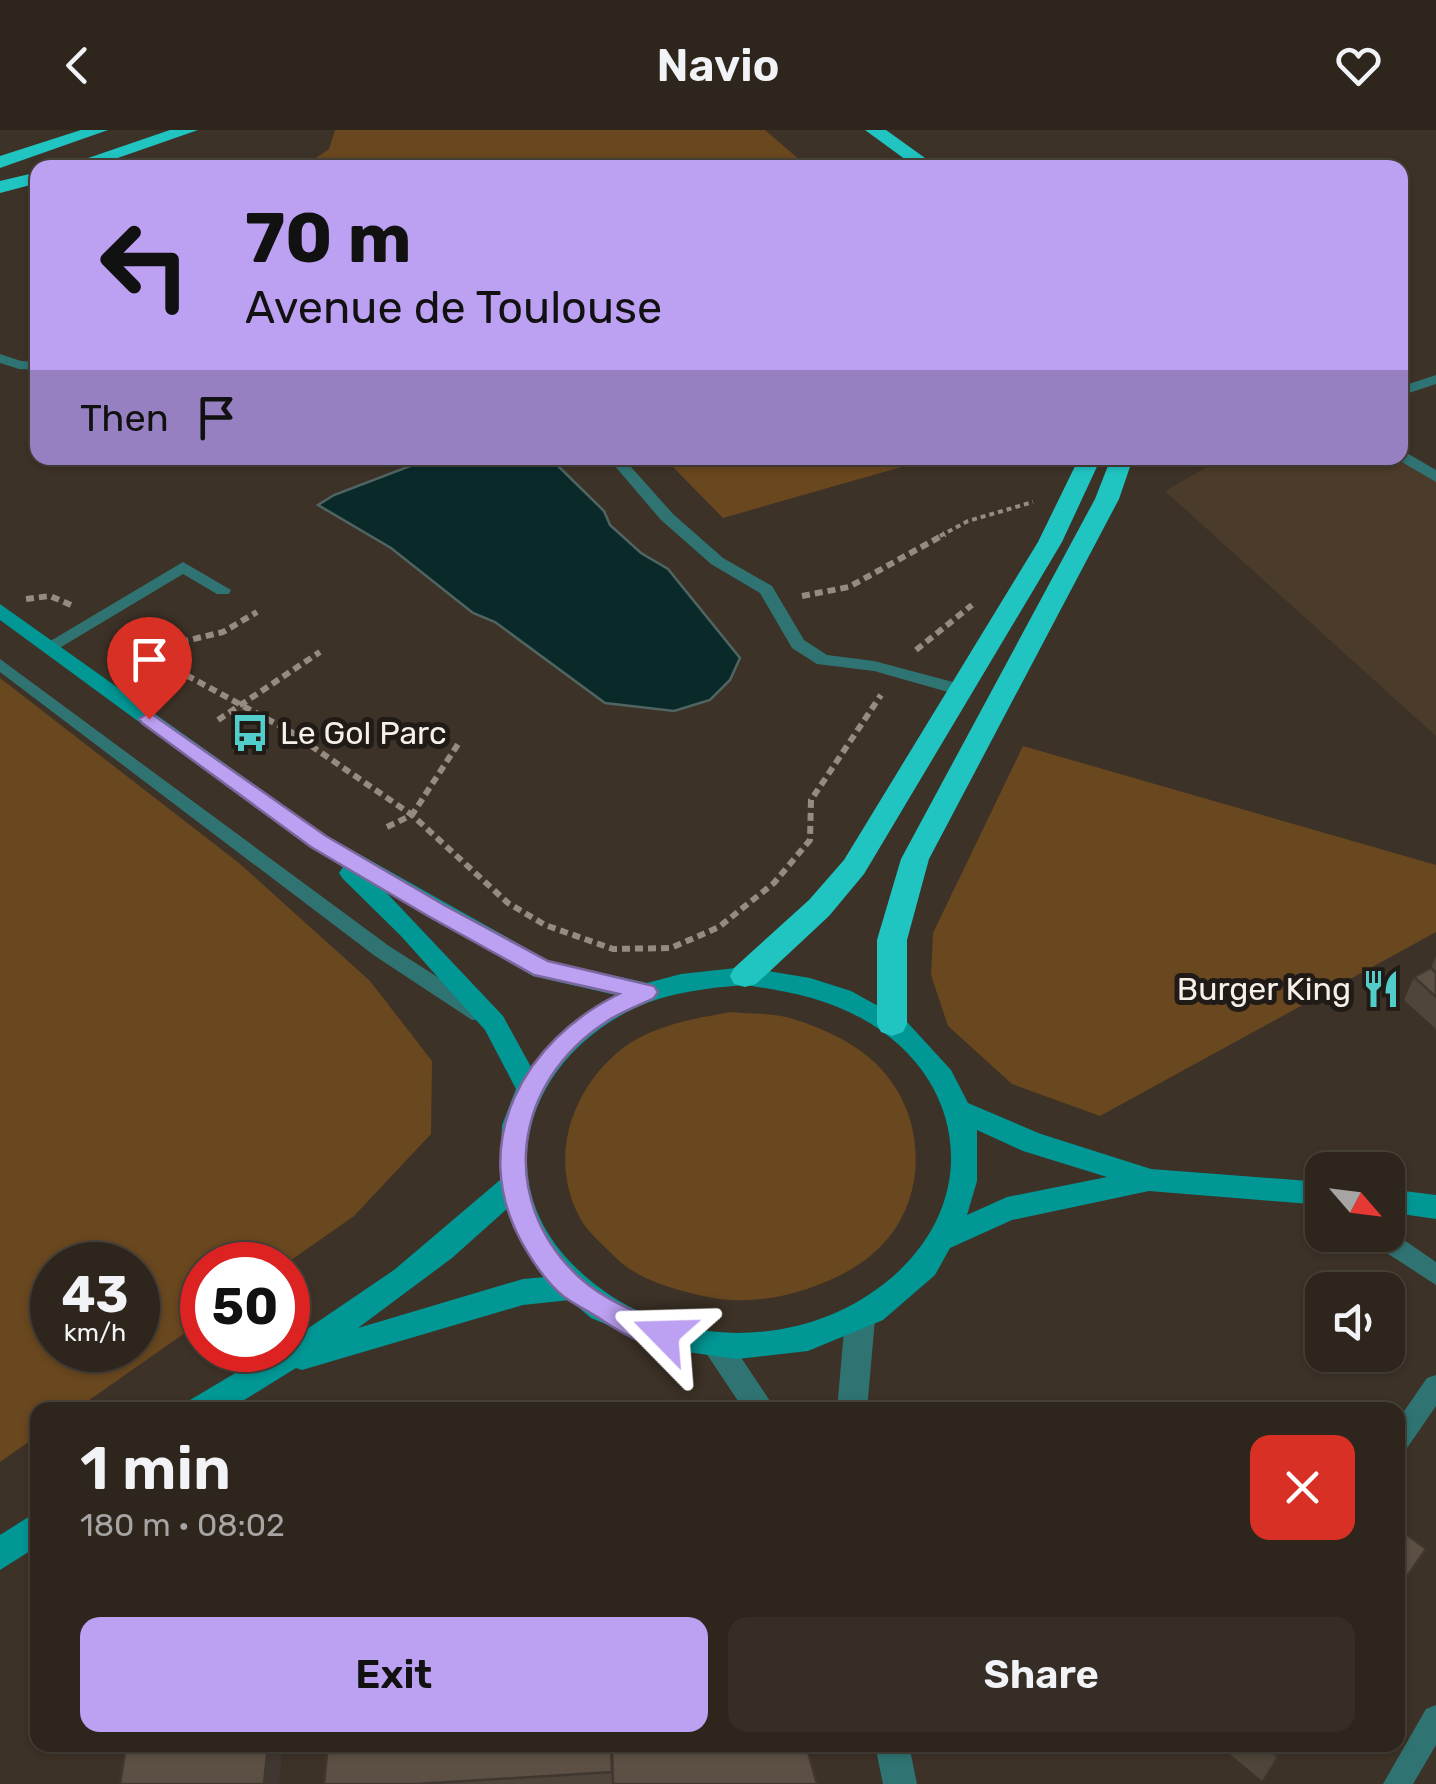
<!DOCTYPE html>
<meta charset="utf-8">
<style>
:root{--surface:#2e261d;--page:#362e26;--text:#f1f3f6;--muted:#a7a5a4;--line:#49433b;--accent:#bca0f2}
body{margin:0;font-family:Rubik,sans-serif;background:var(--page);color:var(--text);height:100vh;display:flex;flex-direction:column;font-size:38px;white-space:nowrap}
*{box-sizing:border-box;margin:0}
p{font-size:32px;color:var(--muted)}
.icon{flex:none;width:55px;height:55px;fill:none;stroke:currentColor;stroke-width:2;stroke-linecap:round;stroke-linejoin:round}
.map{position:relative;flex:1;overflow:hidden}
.sheet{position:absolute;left:30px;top:1272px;width:1375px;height:350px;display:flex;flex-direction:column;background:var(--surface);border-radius:20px;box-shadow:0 2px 8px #0004,0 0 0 2px var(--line)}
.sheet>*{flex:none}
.top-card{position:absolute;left:30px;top:30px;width:1378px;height:305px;border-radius:20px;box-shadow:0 2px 8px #0004,0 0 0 2px var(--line);background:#bca0f2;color:#111;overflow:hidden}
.needle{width:65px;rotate:118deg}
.fabs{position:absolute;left:1305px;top:1022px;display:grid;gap:20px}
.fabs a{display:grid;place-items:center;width:100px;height:100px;border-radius:20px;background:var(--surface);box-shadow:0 2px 8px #0004,0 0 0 2px var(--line);font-size:50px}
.speed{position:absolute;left:30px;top:1112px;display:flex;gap:20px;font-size:50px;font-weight:700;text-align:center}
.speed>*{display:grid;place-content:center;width:130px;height:130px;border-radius:50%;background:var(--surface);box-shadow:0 2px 8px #0004,0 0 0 2px var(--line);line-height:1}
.speed small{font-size:25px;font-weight:400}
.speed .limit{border:15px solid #d22;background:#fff;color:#111}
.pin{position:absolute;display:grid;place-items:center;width:85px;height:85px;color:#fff;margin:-102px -42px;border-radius:50% 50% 50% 0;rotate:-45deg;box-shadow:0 0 10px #0007}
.pin .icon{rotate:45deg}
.me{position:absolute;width:110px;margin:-55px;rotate:292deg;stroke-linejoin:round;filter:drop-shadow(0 0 8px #0008)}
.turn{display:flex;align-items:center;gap:35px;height:210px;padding:0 50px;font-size:45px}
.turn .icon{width:130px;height:130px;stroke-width:2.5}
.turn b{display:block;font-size:70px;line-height:85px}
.then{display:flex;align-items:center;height:95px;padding:0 50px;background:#0003;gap:20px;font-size:38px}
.round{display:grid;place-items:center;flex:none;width:105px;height:105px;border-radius:20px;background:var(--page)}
.headline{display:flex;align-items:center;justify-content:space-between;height:170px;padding:0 50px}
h1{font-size:60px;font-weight:600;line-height:75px}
.primary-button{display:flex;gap:20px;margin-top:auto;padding:20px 50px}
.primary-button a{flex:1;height:115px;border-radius:20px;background:var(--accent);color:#111;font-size:40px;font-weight:600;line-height:115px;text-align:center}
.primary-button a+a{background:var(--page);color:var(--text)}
header{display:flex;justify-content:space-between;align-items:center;height:130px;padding:0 50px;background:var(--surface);font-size:45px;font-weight:600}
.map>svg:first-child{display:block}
.built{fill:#4b3b2a}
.green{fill:#69471f;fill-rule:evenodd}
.water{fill:#092a29;stroke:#506562;stroke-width:2.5}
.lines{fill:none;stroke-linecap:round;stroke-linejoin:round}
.path-far1{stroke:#958b82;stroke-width:4;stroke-dasharray:5 4;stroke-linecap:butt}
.path{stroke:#958b82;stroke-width:6;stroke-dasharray:8 5;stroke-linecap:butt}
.lane{fill:#2f7472;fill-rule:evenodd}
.street{fill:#2f7472;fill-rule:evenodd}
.secondary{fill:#019795;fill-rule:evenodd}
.highway{fill:#20c5c2;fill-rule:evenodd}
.wall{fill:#4f453a}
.shaded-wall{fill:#403830}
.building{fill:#5c5044;stroke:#403830;stroke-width:2.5}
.route{fill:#bca0f2;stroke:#7a689d;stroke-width:2.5}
.labels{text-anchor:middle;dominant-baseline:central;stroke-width:10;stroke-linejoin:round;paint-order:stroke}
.poi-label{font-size:32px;fill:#f7f0e8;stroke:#201b16;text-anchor:start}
</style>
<header><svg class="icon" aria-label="back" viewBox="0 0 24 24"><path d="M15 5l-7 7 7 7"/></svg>Navio<svg class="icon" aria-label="heart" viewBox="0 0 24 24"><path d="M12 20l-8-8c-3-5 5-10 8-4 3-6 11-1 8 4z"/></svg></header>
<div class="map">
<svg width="1436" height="1654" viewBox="0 0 1436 1654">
<rect width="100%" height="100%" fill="#3d3227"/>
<path class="built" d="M1223,328H1400L1436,350V606L1165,361Z"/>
<g class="green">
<path d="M335,0H765L808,37H303L329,19Z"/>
<path d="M675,328H933L723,388L668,332Z"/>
<path d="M0,548L239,733L370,851L432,931L431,1004L354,1086L284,1135H202V1191L75,1280H38L37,1306L0,1332ZM138,1135V1220H52V1135Z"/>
<path d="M1023,616L1436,735V802L1100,986L1012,954L948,896L931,845L933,803Z"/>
<path d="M730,882C749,884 772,883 790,888C823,898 859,914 882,940C927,989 928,1071 879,1118C859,1138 833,1150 807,1159C774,1170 737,1174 703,1166C672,1159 636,1149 614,1126C604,1116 591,1105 583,1093C546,1033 570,959 623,918C654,895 693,889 730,882Z"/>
</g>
<path class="water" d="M431,328H550L604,381L610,395L641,423L668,439L740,528L730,550L710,570L674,581L605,573L495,492L473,483L391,418L318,375L334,365Z"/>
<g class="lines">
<path class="path-far1" d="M940,406L968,391L1033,372"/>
<g class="path">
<path d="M802,466L849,457L945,404"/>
<path d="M26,469L50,466L71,475"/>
<path d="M118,508L291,602L412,685L508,773L545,795L613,819L671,818L719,797L774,753L810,710L811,670L881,565"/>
<path d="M916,520L972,475"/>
<path d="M119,532L139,522L223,502L257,482"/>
<path d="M218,590L320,522"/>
<path d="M387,697L412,685L460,611"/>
</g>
<g class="lane">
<path d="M0,224L21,231L38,232V240L19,239L0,233Z"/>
<path d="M1436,245V254L1400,266V257Z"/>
<path d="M1400,319L1436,340V352L1395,328H1400Z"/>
<path d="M608,328H623L673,384L723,428L772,456L804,510L827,525L874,531L968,556L971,560L968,564L962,566L874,541L817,534L792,518L760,463L711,434L661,390Z"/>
<path d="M183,432L231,460L229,464H217L183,444L56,520L50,521L42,516Z"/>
<path d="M0,529L389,816L486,878L489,884L486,890H472L375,826L0,542Z"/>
<path d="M1388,1099L1436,1132V1155L1370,1112L1367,1105H1388Z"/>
<path d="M1436,1245V1276L1407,1318L1398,1321V1290L1427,1248Z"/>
<path d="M1436,1575V1615L1413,1654H1383L1426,1579Z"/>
</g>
<g class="street">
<path d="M860,1176L870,1180L875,1189L867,1280H837L845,1189L850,1180Z"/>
<path d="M717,1204L728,1208L776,1280H744L702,1217L706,1208Z"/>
<path d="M875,1615H909L917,1654H883Z"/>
</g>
<g class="secondary">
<path d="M0,474L327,706L549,831L647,853L681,844L745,837L810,848L851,861L907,892L951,940L968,973L1041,1004L1151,1039L1322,1052V1075L1149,1061L1012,1090L950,1118L935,1145L883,1190L808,1221L737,1229L666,1219L591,1188L570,1170L523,1175L302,1240L296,1238L228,1280H186L190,1270L274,1220H288V1212L394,1140L500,1050L502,995L516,959L485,900L401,806L343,749L339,743L343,737L311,718L0,490ZM383,759L533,846L616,865L566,898L531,937L503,886ZM745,855C786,861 824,868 861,888C967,946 983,1071 890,1149C847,1185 793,1203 737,1203C680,1202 627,1183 585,1146C485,1060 522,932 635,878C670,862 707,858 745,855ZM977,1000L1023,1021L1107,1047L1007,1067L967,1085L977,1051ZM508,1078L545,1147L523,1149L358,1198L452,1128Z"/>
<path d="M1388,1059L1436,1065V1089L1388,1082Z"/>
<path d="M38,1381V1416L0,1440V1405Z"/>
</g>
<g class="highway">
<path d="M81,0H108L0,38V26Z"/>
<path d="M170,0H198L89,38H59Z"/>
<path d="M865,0H886L939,38H917Z"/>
<path d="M38,42V53L0,63V51Z"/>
<path d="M1079,328H1101L1062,412L864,744L829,786L756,854L745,857L734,854L730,846L734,838L809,770L844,730L1038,412Z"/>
<path d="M1111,328H1133L1119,369L929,729L907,810V894L903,902L892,906L881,902L877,894V810L901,729L1095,369Z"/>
</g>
</g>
<g class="wall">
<path d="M1436,826V899L1404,870L1414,847L1431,838Z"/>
<path d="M328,1615L817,1654H324Z"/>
<path d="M1219,1615H1287L1262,1651Z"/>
</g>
<g class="shaded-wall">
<path d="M268,1615H283L279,1654H264Z"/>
<path d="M1285,1615H1287L1262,1651L1277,1626Z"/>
</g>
<g class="building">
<path d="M1431,838L1436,843V867L1414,847Z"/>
<path d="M1398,1398L1426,1419L1398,1459Z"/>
<path d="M126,1615H268L264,1654H120Z"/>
<path d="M328,1615H611L612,1642L417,1654H324Z"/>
<path d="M612,1615H806L817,1654H613Z"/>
<path d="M1264,1615H1285L1277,1626Z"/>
</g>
<path class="route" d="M149,582L326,706L444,775L548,831L654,856L658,862L654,868C638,876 620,882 606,892C514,952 496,1069 579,1147C605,1171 640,1184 673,1196L677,1204L673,1212C649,1221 622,1203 602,1190C590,1182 575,1175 563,1166C545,1151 532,1131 521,1111C467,1011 525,910 619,864L534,845L428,786L311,717L142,593L139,589Z"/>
<defs>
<g id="bus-bare" transform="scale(3)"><path d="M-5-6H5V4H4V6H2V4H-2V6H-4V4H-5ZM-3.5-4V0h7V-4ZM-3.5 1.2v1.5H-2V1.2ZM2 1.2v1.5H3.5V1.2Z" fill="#53cdca" stroke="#201b16" stroke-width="2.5" paint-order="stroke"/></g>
<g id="restaurant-bare" transform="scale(3)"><path d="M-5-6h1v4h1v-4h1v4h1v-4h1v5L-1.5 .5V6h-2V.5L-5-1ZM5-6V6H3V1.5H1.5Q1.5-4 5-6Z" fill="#53cdca" stroke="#201b16" stroke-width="2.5" paint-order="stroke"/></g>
</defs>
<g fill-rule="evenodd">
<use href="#bus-bare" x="250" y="603"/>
<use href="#restaurant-bare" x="1381" y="859"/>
</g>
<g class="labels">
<g class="poi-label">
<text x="280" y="603">Le Gol Parc</text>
<text x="1351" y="859" text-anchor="end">Burger King</text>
</g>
</g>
</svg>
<div class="fabs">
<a><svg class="needle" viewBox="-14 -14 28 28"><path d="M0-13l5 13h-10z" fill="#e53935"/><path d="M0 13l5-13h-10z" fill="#a7a5a4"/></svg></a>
<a><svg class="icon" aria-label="sound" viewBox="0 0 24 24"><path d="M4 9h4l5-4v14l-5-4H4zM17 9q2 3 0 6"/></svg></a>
</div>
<div class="speed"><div>43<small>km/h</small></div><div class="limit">50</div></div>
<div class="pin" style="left:149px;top:589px;background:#d93025"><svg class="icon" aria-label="arrive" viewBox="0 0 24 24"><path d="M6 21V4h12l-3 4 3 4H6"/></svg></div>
<svg class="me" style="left:664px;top:1204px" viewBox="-20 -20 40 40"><path d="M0-17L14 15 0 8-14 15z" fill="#bca0f2" stroke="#fff" stroke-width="4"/></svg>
<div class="top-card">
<div class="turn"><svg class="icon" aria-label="left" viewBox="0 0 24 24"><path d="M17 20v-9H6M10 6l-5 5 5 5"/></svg><div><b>70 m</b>Avenue de Toulouse</div></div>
<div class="then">Then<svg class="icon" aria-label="arrive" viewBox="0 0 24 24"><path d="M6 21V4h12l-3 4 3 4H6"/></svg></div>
</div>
<section class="sheet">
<div class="headline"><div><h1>1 min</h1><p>180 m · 08:02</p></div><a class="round" style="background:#d93025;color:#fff"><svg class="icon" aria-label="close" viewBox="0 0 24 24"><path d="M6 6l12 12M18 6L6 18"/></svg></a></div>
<div class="primary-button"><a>Exit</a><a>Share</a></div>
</section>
</div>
